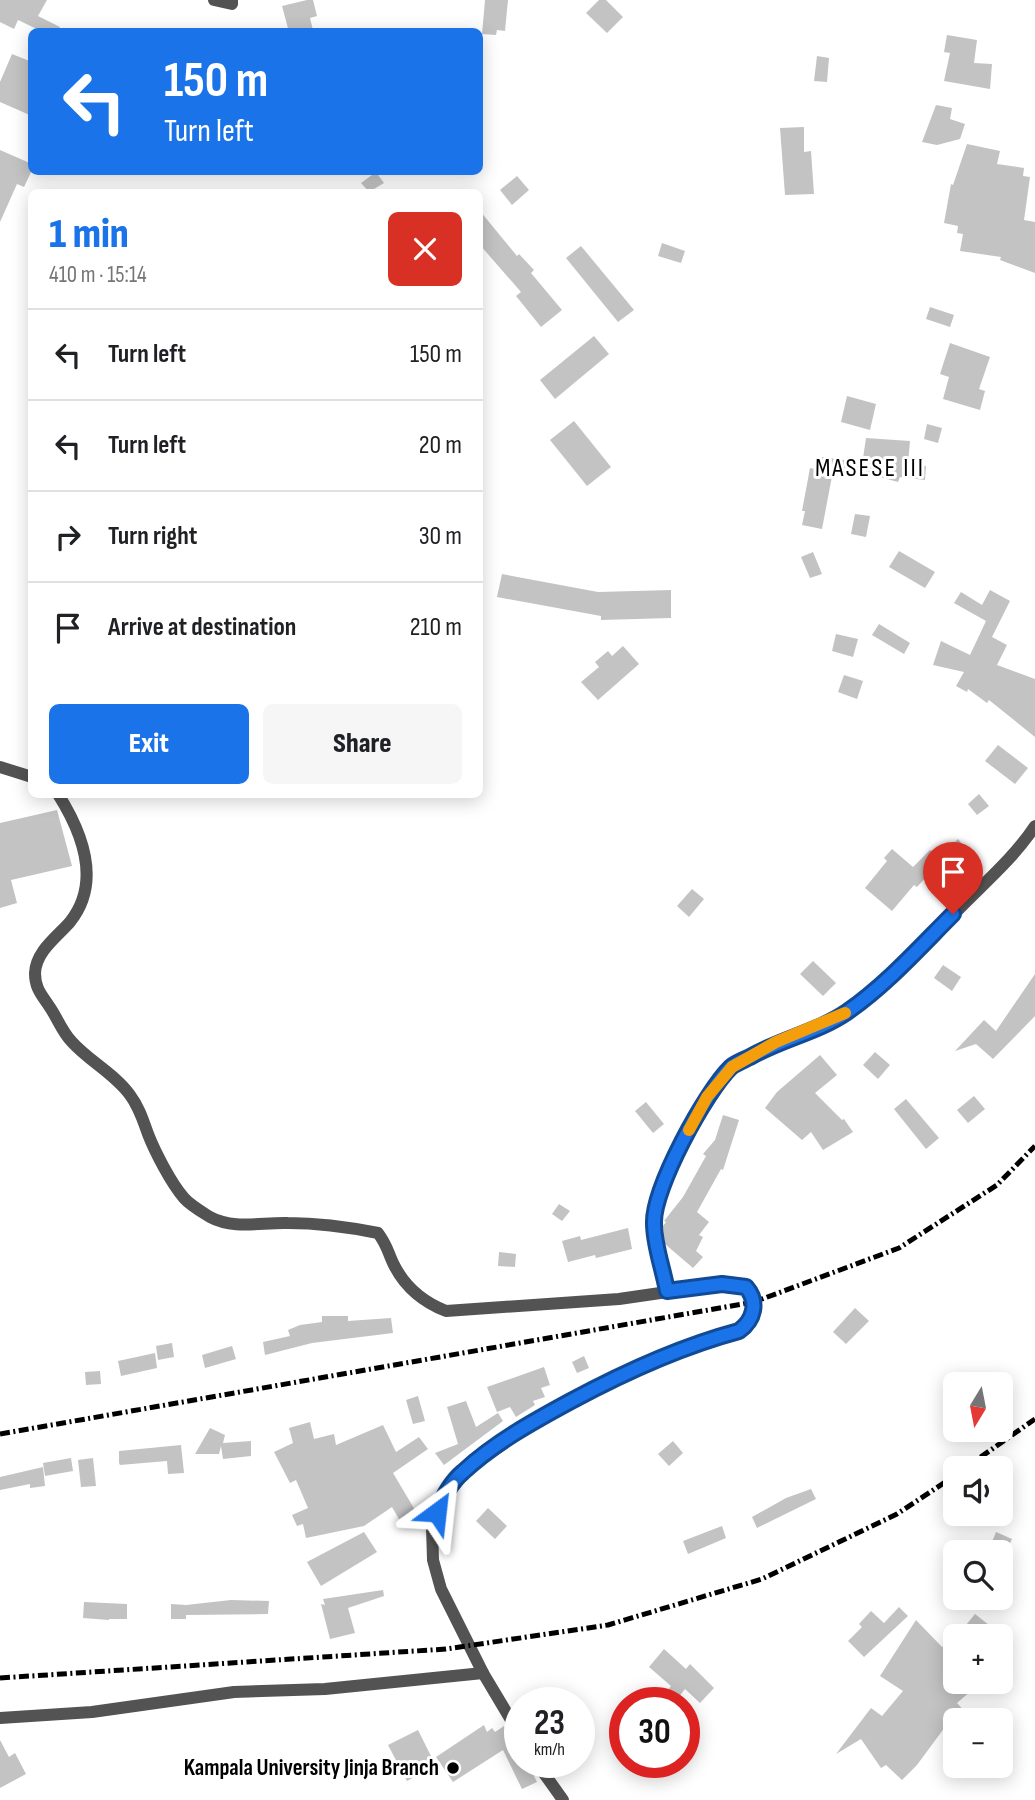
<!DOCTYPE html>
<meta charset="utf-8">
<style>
:root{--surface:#fff;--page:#f6f6f6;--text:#202124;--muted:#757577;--line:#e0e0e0;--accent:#1a73e8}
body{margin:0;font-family:"Sofia Sans Condensed",sans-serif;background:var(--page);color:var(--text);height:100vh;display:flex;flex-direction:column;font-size:26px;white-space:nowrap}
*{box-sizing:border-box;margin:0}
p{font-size:23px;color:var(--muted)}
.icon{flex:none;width:38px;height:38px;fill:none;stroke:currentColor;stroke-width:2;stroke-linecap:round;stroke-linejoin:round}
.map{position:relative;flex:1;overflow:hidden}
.drawer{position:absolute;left:28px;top:189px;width:455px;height:609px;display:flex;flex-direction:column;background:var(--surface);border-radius:10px;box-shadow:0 4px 18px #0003}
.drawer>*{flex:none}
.top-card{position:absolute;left:28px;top:28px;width:455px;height:147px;border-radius:10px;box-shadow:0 4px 18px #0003;background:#1a73e8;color:#fff;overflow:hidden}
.needle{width:46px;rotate:190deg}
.controls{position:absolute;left:943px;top:1372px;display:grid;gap:14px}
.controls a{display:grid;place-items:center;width:70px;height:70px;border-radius:10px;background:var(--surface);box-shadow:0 4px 18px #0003;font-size:35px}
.speed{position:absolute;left:504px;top:1687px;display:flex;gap:14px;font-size:35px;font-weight:700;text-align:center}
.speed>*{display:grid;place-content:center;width:91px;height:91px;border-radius:50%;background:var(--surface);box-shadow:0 4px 18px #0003;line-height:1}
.speed small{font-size:18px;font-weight:400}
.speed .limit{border:10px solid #d22;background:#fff;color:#111}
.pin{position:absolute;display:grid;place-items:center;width:60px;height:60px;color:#fff;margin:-72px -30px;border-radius:50% 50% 50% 0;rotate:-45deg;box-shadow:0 0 7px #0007}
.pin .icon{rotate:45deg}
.me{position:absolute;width:77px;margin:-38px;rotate:30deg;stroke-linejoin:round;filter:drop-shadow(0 0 5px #0008)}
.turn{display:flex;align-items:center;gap:24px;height:147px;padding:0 21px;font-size:32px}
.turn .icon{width:91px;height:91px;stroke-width:2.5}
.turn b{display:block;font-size:49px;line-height:60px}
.round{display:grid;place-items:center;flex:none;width:74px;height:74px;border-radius:10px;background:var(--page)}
.head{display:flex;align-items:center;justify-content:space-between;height:119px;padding:0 21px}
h1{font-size:42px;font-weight:800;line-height:52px;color:var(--accent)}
.action{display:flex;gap:14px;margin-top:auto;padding:14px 21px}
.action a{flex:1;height:80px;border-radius:10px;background:var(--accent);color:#fff;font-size:28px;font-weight:800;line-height:80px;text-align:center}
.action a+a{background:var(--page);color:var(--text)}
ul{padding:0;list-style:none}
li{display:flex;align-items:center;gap:21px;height:91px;padding:0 21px;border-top:2px solid var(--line)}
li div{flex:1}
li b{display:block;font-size:26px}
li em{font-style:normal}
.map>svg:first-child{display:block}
.building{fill:#c3c3c3}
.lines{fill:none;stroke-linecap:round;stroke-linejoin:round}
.street{stroke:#535353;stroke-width:12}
.rail{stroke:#000;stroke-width:5;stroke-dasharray:10 3.5 2 3.5;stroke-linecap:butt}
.route-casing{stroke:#114b97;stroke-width:18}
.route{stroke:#1a73e8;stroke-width:12}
.slow{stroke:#f59e0b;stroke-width:12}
.poi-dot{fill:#000;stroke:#fff;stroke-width:2.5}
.labels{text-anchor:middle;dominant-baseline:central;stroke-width:6;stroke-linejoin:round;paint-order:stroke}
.poi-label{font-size:23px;font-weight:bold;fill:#000;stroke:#fff;text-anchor:end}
.quarter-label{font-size:26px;letter-spacing:2px;fill:#000;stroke:#fff}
</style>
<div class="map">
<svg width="1035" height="1800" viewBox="0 0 1035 1800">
<rect width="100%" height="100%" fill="#fff"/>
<g class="building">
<path d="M0,0H47L38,16L60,27L57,32H43L18,20L14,29L0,22Z"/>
<path d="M307,0H313L317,16L310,18L313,30L289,32L282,6Z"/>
<path d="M485,0H508L505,31L497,30L496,35L482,34Z"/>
<path d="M599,0H606L623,17L607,33L586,13Z"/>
<path d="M947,35L977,40L974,63L992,64L990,89L944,81L950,53L944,52Z"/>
<path d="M12,54L32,62V116L0,102V82Z"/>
<path d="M817,56L829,58L827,82L814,81Z"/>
<path d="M936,105L952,108L950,119L965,124L960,139L937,145L922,142Z"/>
<path d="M804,127V152L811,151L814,194L785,195L780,128Z"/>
<path d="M967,144L1000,151L997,164L1024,168L1023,176L1030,177L1024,220L1035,222V273L1000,260L1001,257L960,251L963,234L957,233L958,226L944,223L951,184L953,185Z"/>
<path d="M0,150L32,164V170L24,187L17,184L0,222Z"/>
<path d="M376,172L384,183L369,192L361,183Z"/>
<path d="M517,176L529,190L512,205L500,190Z"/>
<path d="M480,211L517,256L519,254L534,270L531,273L562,310L541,327L516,296L521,292L480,245Z"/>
<path d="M662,243L685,251L681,263L658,256Z"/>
<path d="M581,246L634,310L618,322L566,258Z"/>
<path d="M930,307L954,315L950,327L926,319Z"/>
<path d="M594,336L609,354L555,399L540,380Z"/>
<path d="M950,343L990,357L979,389L985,391L980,410L943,399L949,377L940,374Z"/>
<path d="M847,396L876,404L870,430L841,422Z"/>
<path d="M574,421L611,467L587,486L550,440Z"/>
<path d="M927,424L942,428L938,443L924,439Z"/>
<path d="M866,438L910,441L908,464L926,466L925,480L900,477L898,482L861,472Z"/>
<path d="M822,457L859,462L857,475L833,471L822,529L802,525L805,511H802L810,468L820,470Z"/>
<path d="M855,514L870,516L866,537L851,534Z"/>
<path d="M899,551L935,572L925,588L889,567Z"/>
<path d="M813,552L822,574L810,578L801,557Z"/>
<path d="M502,574L598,592L671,590V618L601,620V616L497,597Z"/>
<path d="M990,590L1010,601L992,637L1007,645L997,665L1035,679V737L989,700L987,703L968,689L967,692L956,686L964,672L933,665L941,641L970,655L986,621L954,603L961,592L982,605Z"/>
<path d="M879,624L910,643L904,654L872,635Z"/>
<path d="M836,634L858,639L853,657L832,651Z"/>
<path d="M623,646L639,664L598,700L581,682L599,667L595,662L608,651L612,656Z"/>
<path d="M844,675L863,681L857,699L838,692Z"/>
<path d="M998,745L1028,768L1015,784L985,761Z"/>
<path d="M979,794L989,806L977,815L968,804Z"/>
<path d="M57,810L72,866L11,880L17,903L0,908V823Z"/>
<path d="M958,839L968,851L956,861L946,850Z"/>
<path d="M892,849L913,867L930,850L941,861L917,887L914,885L892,911L865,888L887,861L884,858Z"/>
<path d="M692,889L704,899L689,917L677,906Z"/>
<path d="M813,961L836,983L823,996L800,974Z"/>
<path d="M943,965L961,977L952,991L934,978Z"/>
<path d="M1035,974V1016L993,1059L976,1044L955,1051L984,1020L996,1031Z"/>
<path d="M875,1052L890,1065L878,1079L863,1065Z"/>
<path d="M820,1055L837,1075L815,1093L842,1120L844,1119L853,1132L823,1150L811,1132L802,1140L765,1108L777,1092Z"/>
<path d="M974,1096L985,1109L968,1123L957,1110Z"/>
<path d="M906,1099L939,1138L926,1149L894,1109Z"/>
<path d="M646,1102L664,1124L653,1133L635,1111Z"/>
<path d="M723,1115L739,1120L723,1170L721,1169L697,1212L709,1222L699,1235L703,1237L696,1251L703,1257L693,1268L665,1244L663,1226L666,1222L664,1221L683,1197L706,1156L703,1154L715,1140Z"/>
<path d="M559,1204L570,1211L562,1221L552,1214Z"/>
<path d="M628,1228L632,1249L596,1258L595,1255L568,1262L562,1241L580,1236L581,1240Z"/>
<path d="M499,1252L516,1254L515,1267L498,1266Z"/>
<path d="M855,1308L869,1321L846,1344L833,1332Z"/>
<path d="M322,1316H348V1321L391,1318L393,1333L312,1343L265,1355L263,1342L290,1336L288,1330L300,1325L322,1322Z"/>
<path d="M172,1343L174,1357L158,1360L156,1346Z"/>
<path d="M232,1346L236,1359L205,1368L202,1355Z"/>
<path d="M155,1353L157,1368L121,1376L118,1361Z"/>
<path d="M584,1356L589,1368L577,1373L572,1362Z"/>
<path d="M544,1367L550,1385L541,1388L545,1397L533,1401L535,1405L516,1417L510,1407L497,1412L487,1387Z"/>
<path d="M100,1371L101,1384L86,1385L85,1372Z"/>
<path d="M418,1396L425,1421L413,1424L406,1400Z"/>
<path d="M466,1401L476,1427L498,1413L503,1421L444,1465L435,1453L458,1444L447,1407Z"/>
<path d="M310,1422L314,1439L334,1434L336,1445L383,1425L396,1452L419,1437L428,1449L393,1473L415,1510L399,1519L392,1507L364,1526L306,1538L303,1524L297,1526L292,1515L308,1508L296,1480L290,1483L274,1452L293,1443L289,1428Z"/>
<path d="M210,1428L225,1435L223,1443L251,1441V1456L223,1459L221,1446L219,1454H195Z"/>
<path d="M673,1441L683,1453L669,1466L658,1454Z"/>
<path d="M181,1445L184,1473L168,1474L167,1461L120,1465L119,1463V1451Z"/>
<path d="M71,1458L73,1471L45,1476L43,1463Z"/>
<path d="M93,1458L96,1486L81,1487L78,1460Z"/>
<path d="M43,1467L45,1486L30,1488V1484L0,1490V1477Z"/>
<path d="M811,1489L816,1499L757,1528L752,1517L786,1498Z"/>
<path d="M488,1508L507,1526L495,1539L476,1521Z"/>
<path d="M722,1526L726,1538L688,1554L683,1541Z"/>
<path d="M364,1532L377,1552L321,1586L307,1562Z"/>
<path d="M996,1532L1012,1539L1006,1552H988Z"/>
<path d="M383,1590L384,1596L348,1608L355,1633L330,1639L321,1604L325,1605L323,1599Z"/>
<path d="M231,1600L269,1601L268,1614L186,1615V1619H171V1604L186,1605Z"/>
<path d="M84,1602L127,1604V1619H109V1620L83,1618Z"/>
<path d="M899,1607L908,1616L864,1657L848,1641L862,1627L859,1624L871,1611L884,1623Z"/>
<path d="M975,1614L994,1629L988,1636H957Z"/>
<path d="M916,1620L942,1647L956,1633V1682H963L972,1690L957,1703L973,1720H956V1738L945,1727L917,1765L902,1780L886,1765L881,1768L861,1739L836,1754L871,1708L882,1716L903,1691L880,1676Z"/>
<path d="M664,1649L686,1669L690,1664L714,1688L700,1703L685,1689L674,1703H658L671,1686L649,1667Z"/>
<path d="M484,1725L487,1732L492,1728L495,1732L504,1726L513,1740L520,1744V1762H527L537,1782L522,1789L503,1750L453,1782L436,1757Z"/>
<path d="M418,1730L436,1766L407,1781L388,1745Z"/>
<path d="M0,1740L9,1757L15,1753L26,1774L0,1788Z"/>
</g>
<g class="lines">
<g class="street">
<path d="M214,0L232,4V0"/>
<path d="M0,767L32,777"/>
<path d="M58,794C82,832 102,882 70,922C57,937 36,951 35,973C35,988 41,994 49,1006C57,1017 62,1032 72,1042C89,1061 115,1074 130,1095C139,1107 143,1120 148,1134C155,1152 171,1183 184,1198C190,1205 202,1212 210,1217C234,1230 262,1222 288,1223C318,1223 348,1227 378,1233C387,1245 387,1250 393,1263C404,1286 423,1302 446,1311L619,1299L722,1284L742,1286L749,1290L754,1302L750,1319L745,1326L739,1331L669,1353L617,1377L538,1419L462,1473L443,1497L432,1527L433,1560L441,1589L483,1673L520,1735"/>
<path d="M667,1291C663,1268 654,1246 654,1223C653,1191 709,1081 735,1065C749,1056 763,1048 778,1042C800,1033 826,1026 846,1013C887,986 921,946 956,912C983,884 1014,858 1035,826"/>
<path d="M0,1718L92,1712L234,1692L325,1689L483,1673"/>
<path d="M536,1762L563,1800"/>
</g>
<g class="rail">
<path d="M0,1434L754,1302L899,1248L997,1185L1035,1146"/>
<path d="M965,1468L1035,1419"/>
<path d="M0,1678L446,1649L608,1625L762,1579L897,1514L956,1475"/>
</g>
</g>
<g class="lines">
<g class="route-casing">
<path id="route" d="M437,1512C443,1497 451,1482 463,1472C494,1443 534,1421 571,1401C625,1372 679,1347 739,1331C754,1320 759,1302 746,1287L722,1284L667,1291C663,1268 654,1246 654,1223C653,1188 706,1091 731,1067C736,1063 744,1060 750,1057C781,1039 818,1032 847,1012C886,985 919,948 953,914"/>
</g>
<use href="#route" class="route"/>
<path class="slow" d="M689,1130L707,1097L732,1067L776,1042L845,1013"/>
</g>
<circle class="poi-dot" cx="453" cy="1768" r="7"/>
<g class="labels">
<g class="poi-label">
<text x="439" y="1768">Kampala University Jinja Branch</text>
</g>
<g class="quarter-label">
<text x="870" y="468">MASESE III</text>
</g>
</g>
</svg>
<div class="controls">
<a><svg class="needle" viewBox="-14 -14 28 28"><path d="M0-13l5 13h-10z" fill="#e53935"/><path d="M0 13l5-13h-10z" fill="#757577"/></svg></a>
<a><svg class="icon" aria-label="sound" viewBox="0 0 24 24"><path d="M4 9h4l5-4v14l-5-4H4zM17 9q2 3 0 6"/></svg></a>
<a><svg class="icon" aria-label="search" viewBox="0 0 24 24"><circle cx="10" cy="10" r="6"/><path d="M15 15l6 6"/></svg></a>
<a>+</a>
<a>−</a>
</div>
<div class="speed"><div>23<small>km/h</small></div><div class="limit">30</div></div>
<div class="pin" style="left:953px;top:914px;background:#d93025"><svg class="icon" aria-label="arrive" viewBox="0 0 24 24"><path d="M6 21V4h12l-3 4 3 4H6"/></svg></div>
<svg class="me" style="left:437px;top:1512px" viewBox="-20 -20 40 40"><path d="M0-17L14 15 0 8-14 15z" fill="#1a73e8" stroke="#fff" stroke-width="4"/></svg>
<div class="top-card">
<div class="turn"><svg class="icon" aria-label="left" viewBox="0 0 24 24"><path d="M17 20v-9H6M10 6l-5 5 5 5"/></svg><div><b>150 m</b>Turn left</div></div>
</div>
<section class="drawer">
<div class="head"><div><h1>1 min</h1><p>410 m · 15:14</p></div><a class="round" style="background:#d93025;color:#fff"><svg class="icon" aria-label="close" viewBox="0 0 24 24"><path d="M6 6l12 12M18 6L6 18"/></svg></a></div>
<ul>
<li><svg class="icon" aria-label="left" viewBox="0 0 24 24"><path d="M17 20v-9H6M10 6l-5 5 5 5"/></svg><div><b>Turn left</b></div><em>150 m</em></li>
<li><svg class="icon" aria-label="left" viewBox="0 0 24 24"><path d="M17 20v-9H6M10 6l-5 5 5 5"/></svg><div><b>Turn left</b></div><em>20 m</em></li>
<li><svg class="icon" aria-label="right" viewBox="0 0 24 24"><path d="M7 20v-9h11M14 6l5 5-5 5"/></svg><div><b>Turn right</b></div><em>30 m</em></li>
<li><svg class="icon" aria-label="arrive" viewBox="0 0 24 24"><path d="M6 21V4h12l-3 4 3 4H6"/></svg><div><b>Arrive at destination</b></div><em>210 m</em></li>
</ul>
<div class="action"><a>Exit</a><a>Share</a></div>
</section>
</div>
